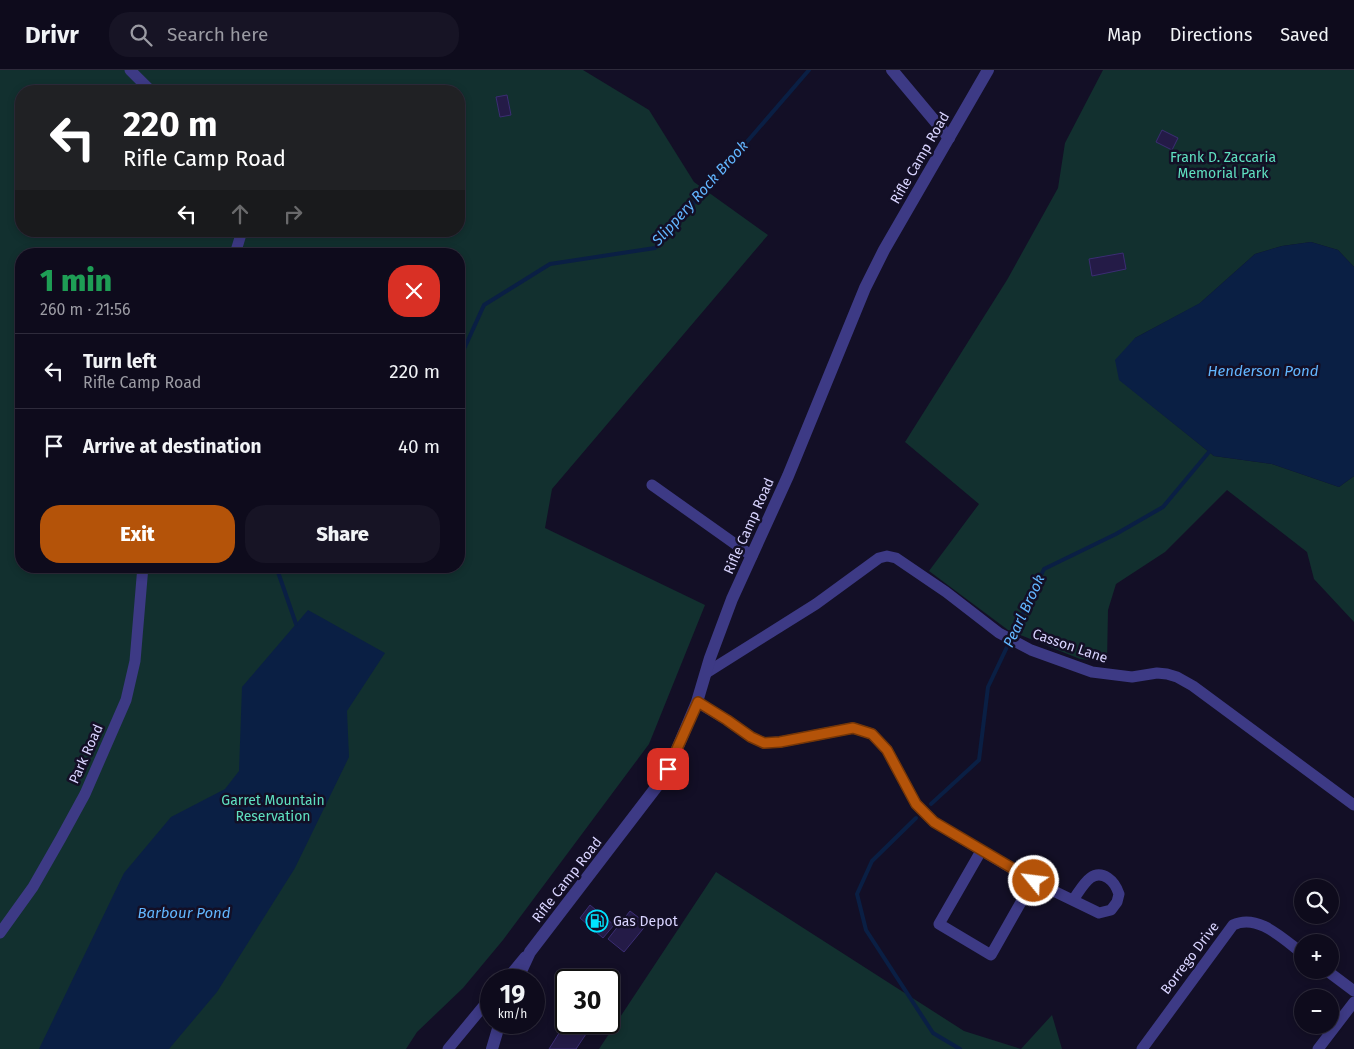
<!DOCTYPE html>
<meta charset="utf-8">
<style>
:root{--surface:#0e0b1c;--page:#171425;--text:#f1f3f6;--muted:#9b9ba3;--line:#2e2b3b;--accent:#b45309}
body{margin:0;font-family:"Fira Sans",sans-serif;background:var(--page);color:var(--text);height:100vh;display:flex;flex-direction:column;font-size:19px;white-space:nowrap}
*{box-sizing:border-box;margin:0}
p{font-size:16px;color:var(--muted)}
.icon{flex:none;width:28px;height:28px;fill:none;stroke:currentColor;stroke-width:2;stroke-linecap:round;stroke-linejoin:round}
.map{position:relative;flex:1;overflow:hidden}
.sheet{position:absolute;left:15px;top:178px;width:450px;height:325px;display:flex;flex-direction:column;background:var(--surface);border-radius:20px;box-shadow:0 2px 8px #0003,0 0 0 1px var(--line)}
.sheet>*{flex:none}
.guide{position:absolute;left:15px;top:15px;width:450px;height:152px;border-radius:20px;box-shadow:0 2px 8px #0003,0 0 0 1px var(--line);background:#202124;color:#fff;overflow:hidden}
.tools{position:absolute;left:1294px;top:809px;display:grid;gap:10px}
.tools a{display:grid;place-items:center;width:45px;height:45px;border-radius:50%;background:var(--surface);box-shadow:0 2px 8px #0003,0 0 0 1px var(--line);font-size:25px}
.speed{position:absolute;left:480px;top:899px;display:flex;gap:10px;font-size:25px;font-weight:700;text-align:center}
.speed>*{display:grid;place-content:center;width:65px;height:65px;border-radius:50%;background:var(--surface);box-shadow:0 2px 8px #0003,0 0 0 1px var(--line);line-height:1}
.speed small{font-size:12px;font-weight:400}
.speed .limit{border:2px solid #111;border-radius:8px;background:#fff;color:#111}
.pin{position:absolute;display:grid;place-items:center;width:42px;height:42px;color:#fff;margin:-21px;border-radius:10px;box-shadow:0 2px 8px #0006}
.me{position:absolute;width:55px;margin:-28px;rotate:299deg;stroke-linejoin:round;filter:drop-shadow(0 0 4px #0008)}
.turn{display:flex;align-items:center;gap:18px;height:105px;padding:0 25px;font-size:22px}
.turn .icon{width:65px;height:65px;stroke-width:2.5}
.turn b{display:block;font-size:35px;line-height:42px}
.lanes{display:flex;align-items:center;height:48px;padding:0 25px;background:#0003;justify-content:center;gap:25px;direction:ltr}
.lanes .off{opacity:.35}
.round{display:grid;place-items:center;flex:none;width:52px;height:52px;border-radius:20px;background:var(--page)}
.head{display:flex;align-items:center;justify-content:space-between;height:85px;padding:0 25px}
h1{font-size:30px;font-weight:800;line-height:38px;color:#1e9e55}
.cta{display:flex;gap:10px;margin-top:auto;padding:10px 25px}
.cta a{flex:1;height:58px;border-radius:20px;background:var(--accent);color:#fff;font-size:20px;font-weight:800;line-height:58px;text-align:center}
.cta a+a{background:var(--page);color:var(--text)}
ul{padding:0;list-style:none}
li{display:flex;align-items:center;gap:15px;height:75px;padding:0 25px;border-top:1px solid var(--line)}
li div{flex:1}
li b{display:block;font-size:19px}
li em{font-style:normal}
header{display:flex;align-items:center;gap:30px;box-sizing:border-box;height:70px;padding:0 25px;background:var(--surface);border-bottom:1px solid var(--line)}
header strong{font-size:24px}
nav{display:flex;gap:28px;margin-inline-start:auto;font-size:18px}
.search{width:350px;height:45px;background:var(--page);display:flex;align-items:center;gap:12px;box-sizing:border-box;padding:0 18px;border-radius:20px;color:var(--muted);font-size:19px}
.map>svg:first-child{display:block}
.green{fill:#12302f;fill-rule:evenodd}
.water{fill:#0a1f44}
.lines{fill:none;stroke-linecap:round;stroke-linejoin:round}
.stream{stroke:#0a1f44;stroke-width:4}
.building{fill:#241b47;stroke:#3b2d73}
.minor{stroke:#3d3a85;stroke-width:11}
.tertiary{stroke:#3d3a85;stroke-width:12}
.route-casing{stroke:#753606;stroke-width:12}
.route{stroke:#b45309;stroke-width:9}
.labels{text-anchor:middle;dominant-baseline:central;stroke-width:5;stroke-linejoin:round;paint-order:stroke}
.park-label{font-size:14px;fill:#5fe0c0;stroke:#130f26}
.street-label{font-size:14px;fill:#d9d4ff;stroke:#130f26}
.poi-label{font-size:14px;fill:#d9d4ff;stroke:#130f26;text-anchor:start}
.water-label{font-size:15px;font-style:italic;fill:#62b6ff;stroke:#130f26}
</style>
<header>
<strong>Drivr</strong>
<div class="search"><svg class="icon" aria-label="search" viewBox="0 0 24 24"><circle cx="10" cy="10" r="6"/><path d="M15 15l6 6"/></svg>Search here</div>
<nav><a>Map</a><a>Directions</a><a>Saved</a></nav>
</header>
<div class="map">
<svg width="1354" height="979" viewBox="0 0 1354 979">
<rect width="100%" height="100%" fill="#130f26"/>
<g class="green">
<path d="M0,0H583L649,40L694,112L768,165L552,419L545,458L705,535L649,674L503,870L463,918L417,962L406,979H0ZM21,21H459V161H21ZM21,184H459V496H21Z"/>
<path d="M1103,0H1354V197L1338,180L1311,172L1282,176L1255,184L1199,234L1135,268L1120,310L1214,386L1272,394L1339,417L1354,406V552L1314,509L1307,482L1227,420L1165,482L1116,514L1108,540L1107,592L1080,589L1008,560L929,501L979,434L905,372L1007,210L1058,118L1065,73Z"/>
<path d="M716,802L964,961L1021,979H599Z"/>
<path d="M1052,945L1062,979H1021Z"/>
</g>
<g class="water">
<path d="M1311,172L1338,180L1354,197V406L1339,417L1272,394L1214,386L1119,310L1115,290L1135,268L1200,233L1255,184L1282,176Z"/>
<path d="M308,540L385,583L347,641L349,687L295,798L217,922L169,979H39L124,803L171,747L225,719L239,701L242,617Z"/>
</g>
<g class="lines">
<g class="stream">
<path d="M459,290L484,235L550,194L655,178L809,0"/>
<path d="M279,496L277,499L296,554"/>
<path d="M931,734L979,690L988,617L1044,499L1116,464L1163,437L1209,382"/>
<path d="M916,748L872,791L857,824L866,860L933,963L960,979"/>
</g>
</g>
<g class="building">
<path d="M507,25L511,45L500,47L496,27Z"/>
<path d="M1162,60L1178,68L1172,80L1156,72Z"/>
<path d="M1123,183L1126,199L1092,206L1089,189Z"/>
<path d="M590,835L614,855L603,868L580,848Z"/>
<path d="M630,841L647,854L624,882L608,869Z"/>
<path d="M566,952H594L576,979H549Z"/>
</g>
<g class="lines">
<g class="minor">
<path d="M130,0L151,21"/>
<path d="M235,184L242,161"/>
<path d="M652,415L752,486"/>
<path d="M706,603L816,534L879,488L887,486L896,488L946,522L999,563L1031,580L1092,602L1132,607L1157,603L1167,604L1177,607L1193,616L1354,735"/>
<path d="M697,632L727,650L751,667L764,673L780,672L853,658L872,664L887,680L916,734L934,752L1033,811L1099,843L1111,840L1117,832L1119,824C1117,818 1114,812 1108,808C1091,797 1082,818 1073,830"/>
<path d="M981,781L939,854L991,885L1033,811"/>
<path d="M0,863L33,817L61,768L85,724L126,630L135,591L143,496"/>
<path d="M1326,900L1354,921"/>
<path d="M506,910L525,887"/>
<path d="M448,979L491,927"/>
<path d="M1142,979L1233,855C1258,843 1283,869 1302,883"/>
<path d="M1318,979L1354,932"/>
</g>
<g class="tertiary">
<path d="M892,0L949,68"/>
<path d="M517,910L530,882L661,711L674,686L697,632L710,588L732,529L788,406L865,218L884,180L988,0"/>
<path d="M492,979L500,952"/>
</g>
</g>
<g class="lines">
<g class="route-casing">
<path id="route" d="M668,699L698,632L727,650L751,667L764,673L780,672L853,658L872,664L887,680L916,734L934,752L1034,811"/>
</g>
<use href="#route" class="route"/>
</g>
<defs>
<g id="fuel-ring" transform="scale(1.125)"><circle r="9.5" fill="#130f26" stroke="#00e5ff" stroke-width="1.5"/><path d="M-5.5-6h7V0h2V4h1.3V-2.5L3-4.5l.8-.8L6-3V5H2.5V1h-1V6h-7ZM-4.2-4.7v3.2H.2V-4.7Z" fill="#00e5ff"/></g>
</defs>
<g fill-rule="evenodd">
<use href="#fuel-ring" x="597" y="851"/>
</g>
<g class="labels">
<g class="park-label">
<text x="1223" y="87">Frank D. Zaccaria<tspan x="1223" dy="16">Memorial Park</tspan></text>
<text x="273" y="730">Garret Mountain<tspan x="273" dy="16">Reservation</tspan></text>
</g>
<g class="street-label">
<text transform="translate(920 88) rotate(-60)">Rifle Camp Road</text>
<text transform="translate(749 456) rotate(-66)">Rifle Camp Road</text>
<text transform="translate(1070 576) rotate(19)">Casson Lane</text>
<text transform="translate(86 684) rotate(-66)">Park Road</text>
<text transform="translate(567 810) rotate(-52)">Rifle Camp Road</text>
<text transform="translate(1190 888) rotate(-53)">Borrego Drive</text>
</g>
<g class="poi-label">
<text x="613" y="851">Gas Depot</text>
</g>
<g class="water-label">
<text transform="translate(700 123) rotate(-48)">Slippery Rock Brook</text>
<text x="1263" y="301">Henderson Pond</text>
<text transform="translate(1024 541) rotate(-65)">Pearl Brook</text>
<text x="184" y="843">Barbour Pond</text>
</g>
</g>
</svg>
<div class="tools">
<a><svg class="icon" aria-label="search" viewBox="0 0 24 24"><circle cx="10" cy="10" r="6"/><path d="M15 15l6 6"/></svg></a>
<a>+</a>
<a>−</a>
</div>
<div class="speed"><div>19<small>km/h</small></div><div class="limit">30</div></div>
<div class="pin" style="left:668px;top:699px;background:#d93025"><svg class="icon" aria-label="arrive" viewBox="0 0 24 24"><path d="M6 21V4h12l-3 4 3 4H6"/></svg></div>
<svg class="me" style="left:1034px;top:811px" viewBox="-20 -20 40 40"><circle r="17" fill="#b45309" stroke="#fff" stroke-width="3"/><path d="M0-11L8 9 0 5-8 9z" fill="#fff"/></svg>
<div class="guide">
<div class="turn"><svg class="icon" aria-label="left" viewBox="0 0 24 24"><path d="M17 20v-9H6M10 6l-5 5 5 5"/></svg><div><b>220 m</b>Rifle Camp Road</div></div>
<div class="lanes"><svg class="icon" aria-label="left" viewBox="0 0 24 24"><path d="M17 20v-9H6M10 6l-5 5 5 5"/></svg><svg class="icon off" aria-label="ahead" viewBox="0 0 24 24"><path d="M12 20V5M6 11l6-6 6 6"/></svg><svg class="icon off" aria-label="right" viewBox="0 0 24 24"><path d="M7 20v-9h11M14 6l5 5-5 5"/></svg></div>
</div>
<section class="sheet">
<div class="head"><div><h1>1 min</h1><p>260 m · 21:56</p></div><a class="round" style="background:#d93025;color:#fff"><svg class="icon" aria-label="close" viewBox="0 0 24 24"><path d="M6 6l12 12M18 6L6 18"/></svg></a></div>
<ul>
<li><svg class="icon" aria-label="left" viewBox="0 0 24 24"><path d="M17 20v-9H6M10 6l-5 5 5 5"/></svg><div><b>Turn left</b><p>Rifle Camp Road</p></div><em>220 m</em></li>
<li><svg class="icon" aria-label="arrive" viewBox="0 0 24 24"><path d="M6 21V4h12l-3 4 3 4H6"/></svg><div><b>Arrive at destination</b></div><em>40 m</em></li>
</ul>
<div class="cta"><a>Exit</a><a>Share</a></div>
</section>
</div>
